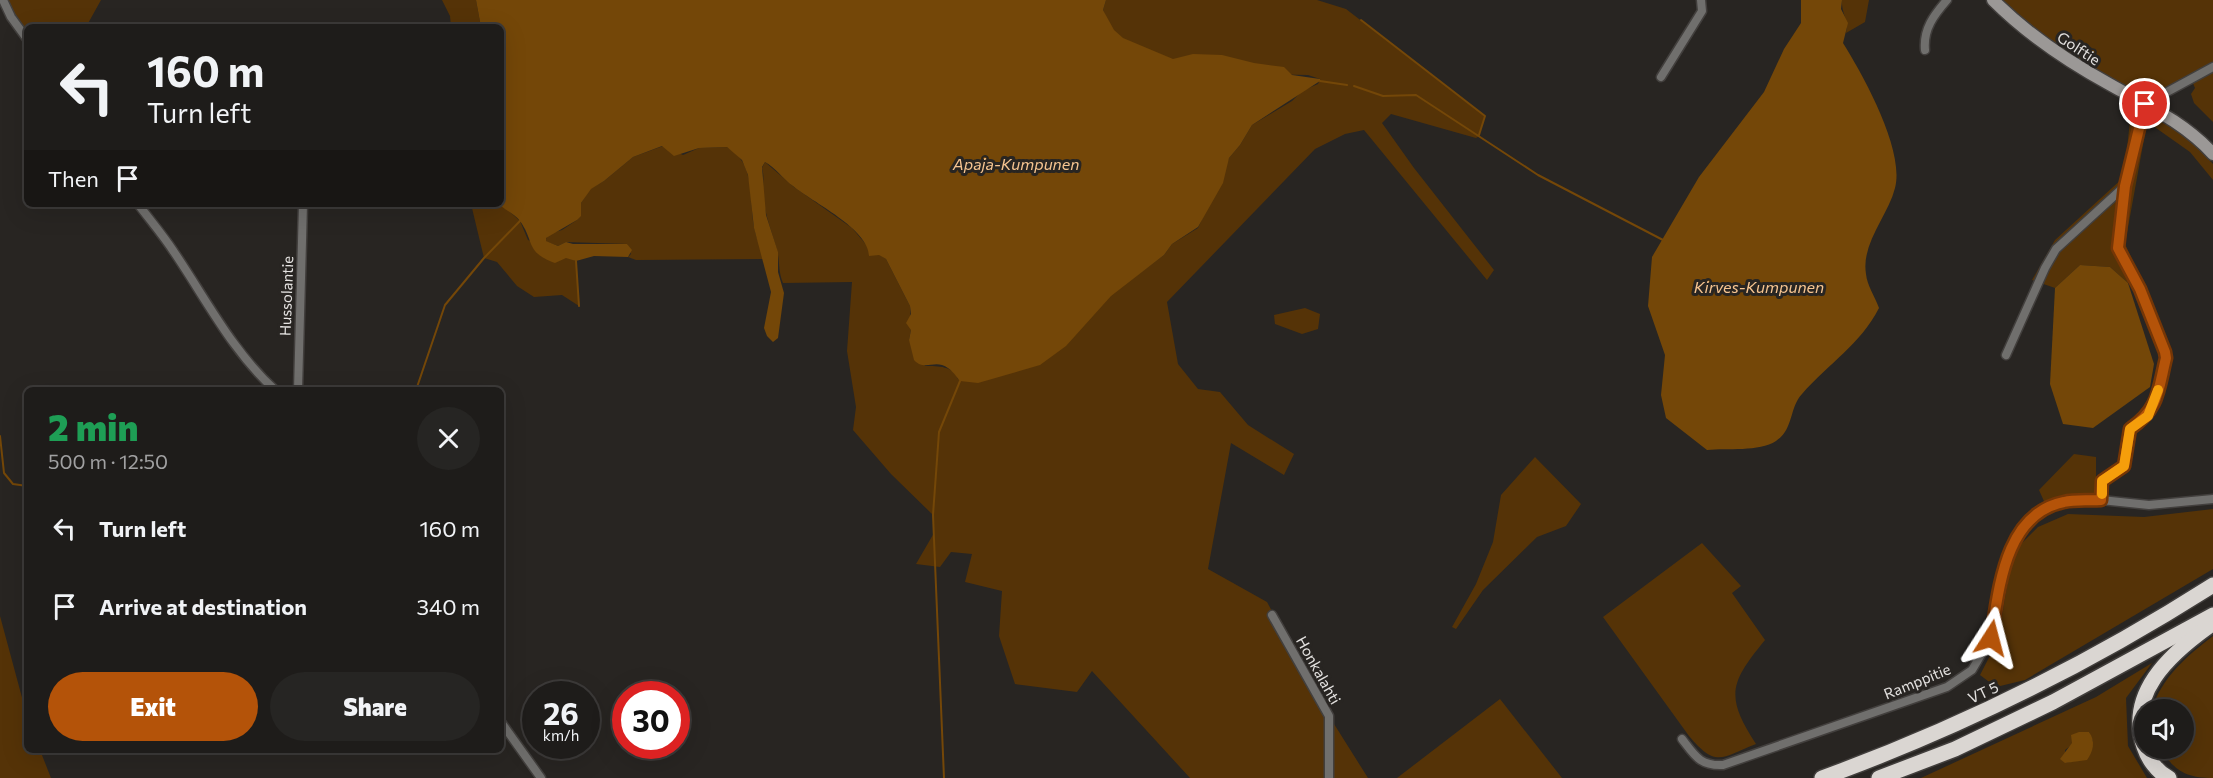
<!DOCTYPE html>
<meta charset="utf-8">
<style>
:root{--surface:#1e1c1a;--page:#262523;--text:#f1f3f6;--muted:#a1a1a2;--line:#3c3a39;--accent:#b45309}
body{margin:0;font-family:Commissioner,sans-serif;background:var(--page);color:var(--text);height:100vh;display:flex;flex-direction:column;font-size:22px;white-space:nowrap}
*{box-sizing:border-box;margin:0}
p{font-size:20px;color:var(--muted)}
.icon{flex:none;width:33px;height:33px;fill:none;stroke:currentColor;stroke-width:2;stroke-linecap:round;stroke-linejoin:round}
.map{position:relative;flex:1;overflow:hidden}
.side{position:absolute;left:24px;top:387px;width:480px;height:366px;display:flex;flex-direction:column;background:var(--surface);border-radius:9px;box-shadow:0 6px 24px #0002,0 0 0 2px var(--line)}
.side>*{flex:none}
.hud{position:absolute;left:24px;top:24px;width:480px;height:183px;border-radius:9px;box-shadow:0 6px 24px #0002,0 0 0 2px var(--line);background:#1e1c1a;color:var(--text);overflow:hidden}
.fabs{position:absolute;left:2134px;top:699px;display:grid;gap:12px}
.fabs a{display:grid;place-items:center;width:60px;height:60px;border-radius:50%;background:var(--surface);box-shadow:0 6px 24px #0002,0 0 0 2px var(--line);font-size:30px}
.speed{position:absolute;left:522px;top:681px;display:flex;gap:12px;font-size:30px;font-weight:700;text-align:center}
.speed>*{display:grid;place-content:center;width:78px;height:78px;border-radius:50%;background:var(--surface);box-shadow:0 6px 24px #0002,0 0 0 2px var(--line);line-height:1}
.speed small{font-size:15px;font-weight:400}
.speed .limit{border:9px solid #d22;background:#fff;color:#111}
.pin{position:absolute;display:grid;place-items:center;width:51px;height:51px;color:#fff;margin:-26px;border:3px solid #fff;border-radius:50%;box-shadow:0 2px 6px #0007}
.me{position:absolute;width:66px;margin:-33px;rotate:9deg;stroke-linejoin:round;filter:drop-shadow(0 0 4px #0008)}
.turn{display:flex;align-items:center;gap:21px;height:126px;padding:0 24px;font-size:27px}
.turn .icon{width:78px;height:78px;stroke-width:2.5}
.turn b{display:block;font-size:42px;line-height:51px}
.then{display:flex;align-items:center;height:57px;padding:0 24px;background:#0003;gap:12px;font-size:22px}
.round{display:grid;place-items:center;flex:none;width:63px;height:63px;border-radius:32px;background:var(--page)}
.headline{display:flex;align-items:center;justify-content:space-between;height:102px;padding:0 24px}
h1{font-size:36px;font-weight:800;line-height:45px;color:#1e9e55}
.button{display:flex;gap:12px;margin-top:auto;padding:12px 24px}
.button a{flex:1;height:69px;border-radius:36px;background:var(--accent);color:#fff;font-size:24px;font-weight:800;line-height:69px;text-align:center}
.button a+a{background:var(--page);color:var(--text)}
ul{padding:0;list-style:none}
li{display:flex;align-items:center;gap:18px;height:78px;padding:0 24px}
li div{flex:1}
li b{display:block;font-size:22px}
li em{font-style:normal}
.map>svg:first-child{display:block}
.green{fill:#553307;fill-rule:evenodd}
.water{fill:#744708}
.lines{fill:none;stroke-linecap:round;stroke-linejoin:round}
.stream{stroke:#744708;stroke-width:2}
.street-casing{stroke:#423f3d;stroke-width:11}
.secondary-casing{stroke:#423f3d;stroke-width:15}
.highway-casing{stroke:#423f3d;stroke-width:18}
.street{stroke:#706f6d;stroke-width:8}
.secondary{stroke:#9b9896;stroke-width:12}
.highway{stroke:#dad6d2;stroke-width:15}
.route-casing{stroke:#753606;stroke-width:15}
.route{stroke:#b45309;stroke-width:10}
.slow{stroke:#f59e0b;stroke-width:10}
.labels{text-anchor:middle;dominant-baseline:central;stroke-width:6;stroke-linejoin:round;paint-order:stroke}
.street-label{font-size:15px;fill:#e4e2e0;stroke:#282522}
.water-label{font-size:16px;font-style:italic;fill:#f7c591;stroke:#282522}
</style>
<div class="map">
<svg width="2213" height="778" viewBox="0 0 2213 778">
<rect width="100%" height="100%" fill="#282522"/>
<g class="green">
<path d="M3,0H101L86,27H27V39Z"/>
<path d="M442,0H476L481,27H451L450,16Z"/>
<path d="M1106,0H1317L1346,9L1485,116L1479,136L1476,138L1391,114L1382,123L1414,168L1494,270L1487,280L1364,130L1345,134L1315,149L1167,302L1178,364L1198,389L1220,392L1248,425L1294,454L1284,475L1231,443L1208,569L1267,602L1329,716L1368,778H1190L1092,671L1077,692L1015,684L999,636L1002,591L965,582L972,554L951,552L940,567L916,564L934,533L933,515L891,474L853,430L856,407L847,351L852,282L783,283C778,271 780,262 777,250C772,232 765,215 763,196C762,186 765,177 762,168L765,162L794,187L852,228L869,248L886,259L910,306L911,330L909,340L925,366C939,366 953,366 958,379L1140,273L1164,255L1172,244L1198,228L1229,158L1240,145L1252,125L1292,101L1302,91L1318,84L1320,79L1308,75L1202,73L1118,44L1103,10Z"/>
<path d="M1842,0H1869L1865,22L1846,33C1849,20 1841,13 1842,0Z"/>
<path d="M1993,0H2213V122L2194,103L2191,94L2195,88L2191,79L2145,104L2086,70Z"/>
<path d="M2131,111L2163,119L2195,145L2213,164V180L2190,152L2156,128L2148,117L2125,244L2140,277L2128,283L2110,267L2080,265L2055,288L2032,280L2055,240L2124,177Z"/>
<path d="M663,146L683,155L699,148L727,147C756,163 749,199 754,227C756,238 761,248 764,259L636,260L628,257L631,254L627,244L566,242L558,246L545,241L548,234L562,230L577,220L581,203L590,189L604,181L633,157Z"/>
<path d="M471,204H501L520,221L528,240L576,261L579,306L562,295L534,297L517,286L497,262L484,258Z"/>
<path d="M1305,308L1320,314L1318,329L1302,334L1275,324L1274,315Z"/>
<path d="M2074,454L2096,457V483L2101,500L2065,501L2047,508L2039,490Z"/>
<path d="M1535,457L1581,504L1566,526L1537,537L1483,590L1456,629L1452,627L1476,584L1493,542L1501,495Z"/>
<path d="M2213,509V569L2025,680L1996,687L1980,675L1998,640L2009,574L2017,548L2038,527L2068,514L2144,517Z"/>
<path d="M1702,543L1741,586L1732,593L1765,640C1731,682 1724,695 1756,744C1721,758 1716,768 1689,736L1603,617Z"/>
<path d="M0,616L27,716V750H40L51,778H0Z"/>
<path d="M2213,636V778C2186,778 2175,771 2160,749L2184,748V710L2152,709C2162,677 2187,656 2213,636Z"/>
<path d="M2152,663L2126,698L2128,746L2147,778H1921L2096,697ZM2089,732L2093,741L2075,761L2065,763V750Z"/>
<path d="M1500,699L1562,778H1397Z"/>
</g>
<g class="water">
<path d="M476,0H1106L1103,10L1114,30L1123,38L1173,59L1193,54L1222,55L1254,63L1284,67L1292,75L1320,79V81L1252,125L1240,145L1229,158L1223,183L1198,227L1172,244L1164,255L1111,296L1066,346L1040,365L978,383L960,381C955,375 951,368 942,365C932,362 923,370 914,360L909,340L911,330L906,323L911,314L910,306L886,259L879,255L869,256C869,229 812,202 793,186C783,179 775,167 765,162L762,167L766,215L778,252V272L784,293L778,338L773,342L767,336L764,328L771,292L754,228L748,175L742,160L727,147L699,148L674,156L662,146L633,157L604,181L591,189L581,203V216L577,220L546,238V241L558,246L566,242L573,244H627L632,250L628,257L594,256L576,261L566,258L555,263C525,252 535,242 520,221C516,215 507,211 501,206V27H481Z"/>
<path d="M1801,0H1842L1841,9L1848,23L1843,43C1863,75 1905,150 1895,188C1888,216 1861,243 1866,274C1867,285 1875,297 1879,308C1860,345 1829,363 1802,394C1789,408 1794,429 1776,441C1759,452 1727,448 1707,450L1666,418L1661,395L1665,355L1648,306L1652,257L1699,177L1764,92L1784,49L1801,23Z"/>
<path d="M2080,265L2110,267L2128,283L2154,364L2150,387L2093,428L2063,424L2050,384L2055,288Z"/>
<path d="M2079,732H2089C2096,741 2093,752 2087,760L2065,763L2060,759L2072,743L2071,735Z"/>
</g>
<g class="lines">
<g class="stream">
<path d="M1361,20L1485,116L1479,135"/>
<path d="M1320,81L1347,85"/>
<path d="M1354,86L1383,96L1416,95L1538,175L1663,240"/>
<path d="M576,261L579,306"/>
<path d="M416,390L445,305L484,258L520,221"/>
<path d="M0,436L4,473L13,484L27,486"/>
<path d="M944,778L933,515L939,432L960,381"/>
</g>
<g class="street-casing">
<g id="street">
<path d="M3,0L11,17L27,39"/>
<path d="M1925,50C1923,29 1934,15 1947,0"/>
<path d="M1661,77L1702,11L1701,0"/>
<path d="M138,204C150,220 163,235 174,252C206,299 232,351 275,390"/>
<path d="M2006,355L2045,268L2056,249L2125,186"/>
<path d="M298,390L303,204"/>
<path d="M2101,500L2102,481L2124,466L2130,429L2148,416L2156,399L2166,358L2140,289L2118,248L2125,186L2145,104L2213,67"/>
<path d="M1272,615L1329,716V778"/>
<path d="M501,722L541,778"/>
<path d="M1682,739C1695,756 1700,766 1723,765L1947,687L1972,670L1991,638L2000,582L2016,537L2038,513L2065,501L2101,500L2149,505L2213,499"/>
</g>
</g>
<g class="secondary-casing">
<path id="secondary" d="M1993,0C2027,34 2067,61 2109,84C2146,105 2184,122 2213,154"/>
</g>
<g class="highway-casing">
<g id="highway">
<path d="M1822,778C1960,728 2089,664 2213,585"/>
<path d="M1879,778L1955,749L2053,702L2213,615"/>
<path d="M2169,778C2157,772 2148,759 2144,747C2126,694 2169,655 2208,627"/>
</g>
</g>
<use href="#street" class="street"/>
<use href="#secondary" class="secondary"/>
<use href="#highway" class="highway"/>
</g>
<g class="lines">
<g class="route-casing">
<path id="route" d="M1991,638C1999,590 2004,514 2064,502C2076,499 2090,501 2101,500L2102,481L2124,466L2130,429C2159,409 2158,391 2166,358L2165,352L2140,289L2118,248L2125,186L2145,104"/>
</g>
<use href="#route" class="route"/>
<path class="slow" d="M2102,494V481L2124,466L2130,429L2148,416L2158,390"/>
</g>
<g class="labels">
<g class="street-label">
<text transform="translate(2079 48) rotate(33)">Golftie</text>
<text transform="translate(286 296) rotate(-88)">Hussolantie</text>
<text transform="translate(1319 670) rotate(61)">Honkalahti</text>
<text transform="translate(1917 681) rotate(-22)">Ramppitie</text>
<text transform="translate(1983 692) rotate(-25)">VT 5</text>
</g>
<g class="water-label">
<text x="1016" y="163">Apaja-Kumpunen</text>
<text x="1759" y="286">Kirves-Kumpunen</text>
</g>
</g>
</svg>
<div class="fabs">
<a><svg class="icon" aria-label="sound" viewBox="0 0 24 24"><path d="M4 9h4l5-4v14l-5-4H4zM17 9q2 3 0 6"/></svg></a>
</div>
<div class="speed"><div>26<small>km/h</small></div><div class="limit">30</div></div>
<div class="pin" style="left:2145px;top:104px;background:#d93025"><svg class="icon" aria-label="arrive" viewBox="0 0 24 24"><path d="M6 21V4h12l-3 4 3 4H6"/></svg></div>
<svg class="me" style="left:1991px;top:638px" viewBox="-20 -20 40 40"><path d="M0-17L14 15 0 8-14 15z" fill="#b45309" stroke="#fff" stroke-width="4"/></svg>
<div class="hud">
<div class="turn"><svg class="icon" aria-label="left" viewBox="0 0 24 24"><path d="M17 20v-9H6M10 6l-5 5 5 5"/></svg><div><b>160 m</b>Turn left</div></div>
<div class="then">Then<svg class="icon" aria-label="arrive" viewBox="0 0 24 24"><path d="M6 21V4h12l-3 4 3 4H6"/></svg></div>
</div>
<section class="side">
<div class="headline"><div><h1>2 min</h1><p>500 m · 12:50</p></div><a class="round"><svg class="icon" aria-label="close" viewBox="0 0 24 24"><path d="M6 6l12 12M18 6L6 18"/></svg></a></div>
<ul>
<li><svg class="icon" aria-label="left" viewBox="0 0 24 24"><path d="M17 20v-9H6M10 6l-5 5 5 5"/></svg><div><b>Turn left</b></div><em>160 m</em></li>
<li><svg class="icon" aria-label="arrive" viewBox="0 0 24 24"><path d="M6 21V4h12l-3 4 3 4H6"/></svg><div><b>Arrive at destination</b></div><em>340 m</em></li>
</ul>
<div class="button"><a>Exit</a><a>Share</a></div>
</section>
</div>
